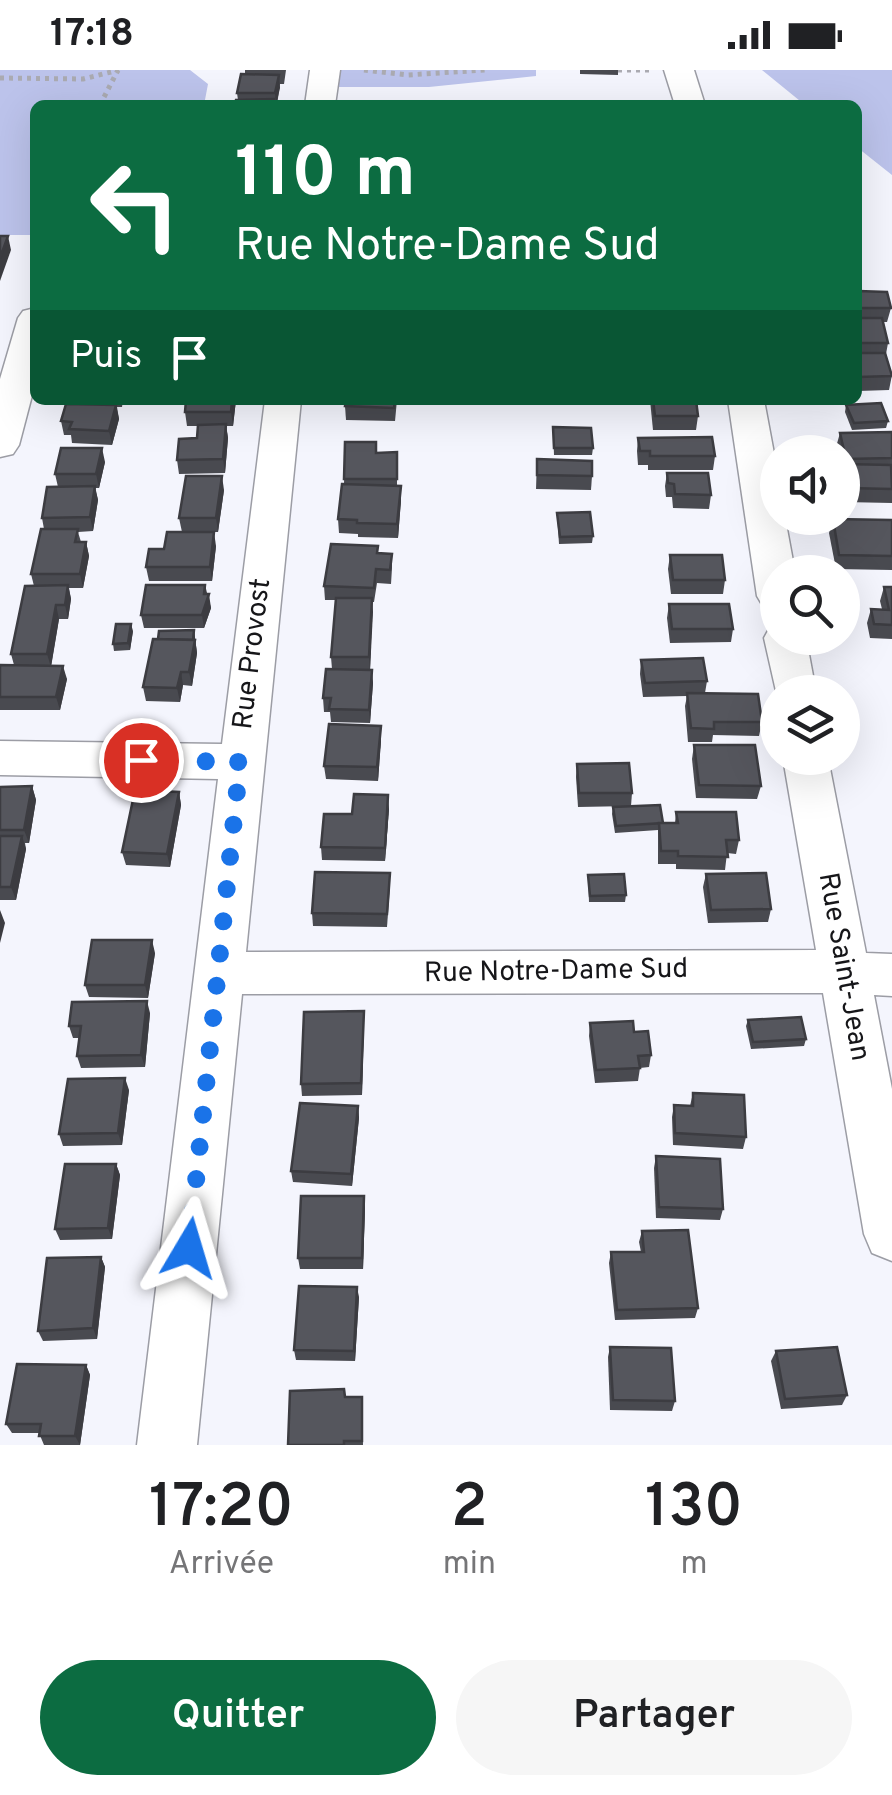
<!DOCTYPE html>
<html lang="fr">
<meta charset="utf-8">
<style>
:root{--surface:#fff;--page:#f6f6f6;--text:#202124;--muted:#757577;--accent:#0c6c41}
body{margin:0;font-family:Overpass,sans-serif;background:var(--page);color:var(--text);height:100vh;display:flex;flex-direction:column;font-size:38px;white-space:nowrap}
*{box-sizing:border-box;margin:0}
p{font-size:32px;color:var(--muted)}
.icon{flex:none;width:55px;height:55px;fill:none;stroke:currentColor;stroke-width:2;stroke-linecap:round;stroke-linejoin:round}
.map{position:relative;height:1375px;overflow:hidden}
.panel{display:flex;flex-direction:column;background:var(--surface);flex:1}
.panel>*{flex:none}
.banner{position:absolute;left:30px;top:30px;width:832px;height:305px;border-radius:15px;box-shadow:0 10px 40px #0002;background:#0c6c41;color:#fff;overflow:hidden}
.tools{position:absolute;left:760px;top:365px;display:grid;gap:20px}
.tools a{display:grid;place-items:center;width:100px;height:100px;border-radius:50%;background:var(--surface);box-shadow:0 10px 40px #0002;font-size:50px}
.pin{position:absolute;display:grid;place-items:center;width:85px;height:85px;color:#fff;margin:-42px;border:5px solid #fff;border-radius:50%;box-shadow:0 2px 10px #0007}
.me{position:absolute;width:110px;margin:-55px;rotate:7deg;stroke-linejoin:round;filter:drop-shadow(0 0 8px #0008)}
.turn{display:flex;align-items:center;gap:35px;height:210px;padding:0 40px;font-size:45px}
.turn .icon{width:130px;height:130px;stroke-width:2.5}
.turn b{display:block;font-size:70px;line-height:85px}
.then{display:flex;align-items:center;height:95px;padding:0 40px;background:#0003;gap:20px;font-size:38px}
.eta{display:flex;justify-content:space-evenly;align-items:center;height:170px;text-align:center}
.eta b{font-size:60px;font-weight:600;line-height:70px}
.button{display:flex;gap:20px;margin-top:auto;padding:20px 40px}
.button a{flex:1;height:115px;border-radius:60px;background:var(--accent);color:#fff;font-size:40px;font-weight:600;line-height:115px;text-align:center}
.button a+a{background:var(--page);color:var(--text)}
.status{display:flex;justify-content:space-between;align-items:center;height:70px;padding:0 50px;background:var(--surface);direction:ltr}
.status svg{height:28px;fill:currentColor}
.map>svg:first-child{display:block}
.green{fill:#bcc3eb}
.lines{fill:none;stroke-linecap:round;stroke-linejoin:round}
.minor-casing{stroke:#9c9da5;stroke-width:3}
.path{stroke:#aaaab1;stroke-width:5;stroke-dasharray:4 5;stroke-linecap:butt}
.minor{fill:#fff;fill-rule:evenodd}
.wall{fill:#494a50}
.shaded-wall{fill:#3c3c41}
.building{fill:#55565d;stroke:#3c3c41;stroke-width:2.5}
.route{stroke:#1a73e8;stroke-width:18;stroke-dasharray:0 32.4}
.labels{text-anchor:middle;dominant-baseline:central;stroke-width:10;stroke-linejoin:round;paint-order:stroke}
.street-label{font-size:28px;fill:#161619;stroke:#fff}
</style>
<div class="status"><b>17:18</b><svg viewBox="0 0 49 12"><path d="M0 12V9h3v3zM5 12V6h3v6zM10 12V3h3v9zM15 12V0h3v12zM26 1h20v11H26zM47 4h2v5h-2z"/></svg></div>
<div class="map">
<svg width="892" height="1375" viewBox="0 0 892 1375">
<rect width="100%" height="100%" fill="#f4f5fd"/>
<g class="green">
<path d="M0,0H190L208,14L204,35H35V165H0Z"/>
<path d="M336,0H536V6L429,17H334Z"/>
<path d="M762,0H892V105L858,78V35H805Z"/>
</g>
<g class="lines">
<g class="minor-casing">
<g id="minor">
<path d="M310,0H340L335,35H305Z"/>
<path d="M664,0H694L705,35H675Z"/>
<path d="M35,238V314L19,375L13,384L0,387V309L18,248L23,241Z"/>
<path d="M265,330H301L246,882L816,880L783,688H828L866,883L892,884V926L874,925L892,1019V1191L872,1183L864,1164L823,923L242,924L197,1375H137L218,709L0,705V671L222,674Z"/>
<path d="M728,330H764L778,405V448H785L795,502H778V540L763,536L757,526Z"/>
<path d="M778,555V568H806L816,622H778V630L764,568L770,557Z"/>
</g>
</g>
<g class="path">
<path d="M364,0L408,5L485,0"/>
<path d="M618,0H651"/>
<path d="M0,8L83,9L119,0"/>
<path d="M100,35L118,0"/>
</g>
<use href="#minor" class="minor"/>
</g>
<g class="wall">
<path d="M245,0H286L284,14H280L277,35H235L238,30L237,23L245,4Z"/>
<path d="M580,0H618V5L580,4Z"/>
<path d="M858,221L891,238L887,252H883L888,273L886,284L892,305L889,320L858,321Z"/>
<path d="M79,330H123L122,337H117L119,349L112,375L72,373L71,365H64L61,351L80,334Z"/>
<path d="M186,330H236L233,356H226L228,368L225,403L179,404L177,390L197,368L198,356H187L185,342Z"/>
<path d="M397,330L395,351L346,350L345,336Z"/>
<path d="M650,330H696L698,346L696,360H653Z"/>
<path d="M846,335L888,351L886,358L852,360L845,342Z"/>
<path d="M553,357L593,378L592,385H554Z"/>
<path d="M892,362V433L844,432L842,382H838L836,377L840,363Z"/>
<path d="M638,368L715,386L713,400H648V395H638L637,381Z"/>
<path d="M345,372H376L377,383L397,382V416L401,430L398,468L358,467V464L339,463L338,449L344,414Z"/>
<path d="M537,389L592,406L591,420L536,419Z"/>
<path d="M105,392L99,418H95L98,430L93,461L78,462L81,472H86L89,486L83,518H69L71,529L68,549H59L51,596L67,609L60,640H0V597L14,595L11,584L34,516L31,504L44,459L42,448L58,417L55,404Z"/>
<path d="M667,403L711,425L709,439L673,438L672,427H666L665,416Z"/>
<path d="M224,420L218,462H182L179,448Z"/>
<path d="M557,443L593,466L592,473L559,474Z"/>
<path d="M833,449L892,450V500L836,499L829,463Z"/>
<path d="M216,476L212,511H149L146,497Z"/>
<path d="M378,483L392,484V498L391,514L377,513L374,532H372L370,600L373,613L370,653L331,652L330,642H324L323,628L332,599L331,587L336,530H325L324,516Z"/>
<path d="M670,485L725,510L723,524H671L668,499Z"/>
<path d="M205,515L211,538L204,558H144L141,545Z"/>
<path d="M884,517H892V569L870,568L867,553L871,539H882L880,531Z"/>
<path d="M669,534L733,559L731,572L670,573L667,548Z"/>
<path d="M194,560L197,583L192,616L183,615L180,632L146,631L143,617L158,569Z"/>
<path d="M133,561L130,580L114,581L113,574Z"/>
<path d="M641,590L707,611L705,623L762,652L759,666L713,665L712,672H688L685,636L687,626L643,627L640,604Z"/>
<path d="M381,670L378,711L326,709L324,696Z"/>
<path d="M694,675L761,716L757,729L696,728L692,689Z"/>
<path d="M577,694L632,723L631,736L578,737L576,707Z"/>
<path d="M32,716L36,730L29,773H25L26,779L16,830H0V717Z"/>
<path d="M179,722L181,735L170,797L126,795L122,782Z"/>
<path d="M613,737L663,753H675L676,742L739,770L736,784L727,783L725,800L676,799V794H658V760L615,763L612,744Z"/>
<path d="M389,739L385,791L322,790L321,777L352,744Z"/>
<path d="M706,804L771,839L768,852L708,853L703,817Z"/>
<path d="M588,805L626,825L625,832H589Z"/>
<path d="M390,816L387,857L313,856L312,843Z"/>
<path d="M155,883L148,928L89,927L85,915Z"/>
<path d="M364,941L362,1025L302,1026L301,1014Z"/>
<path d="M150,943L145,997L81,998L77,986L80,968H73L69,956Z"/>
<path d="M748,950L806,969L804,976L751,979L746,956Z"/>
<path d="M590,953L634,962L651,985L649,997L640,998L638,1011L595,1013L589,966Z"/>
<path d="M129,1020L122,1075L63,1076L59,1064Z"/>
<path d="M693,1023L746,1067L743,1079L673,1075L672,1047L674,1035L690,1036Z"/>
<path d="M358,1036L359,1048L352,1116L293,1112L291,1101Z"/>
<path d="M656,1086L723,1139L720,1150L656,1148L654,1098Z"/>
<path d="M116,1094L120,1105L112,1169L60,1170L55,1159Z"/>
<path d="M365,1137L363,1199H300L298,1188Z"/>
<path d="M642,1161L698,1238L695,1248L615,1250L609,1193L611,1182H641L639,1172Z"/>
<path d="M101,1187L105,1197L97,1269L43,1271L38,1261Z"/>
<path d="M359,1227L355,1291L296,1290L294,1280Z"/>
<path d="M610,1277L675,1331L672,1341L610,1340L608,1287Z"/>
<path d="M776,1281L847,1325L842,1335L781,1339L771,1291Z"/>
<path d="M86,1295L90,1305L80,1375H44L39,1363H12L6,1354Z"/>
<path d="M345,1327H362L363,1375H288Z"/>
</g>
<g class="shaded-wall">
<path d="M279,5L280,18L276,35L275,23Z"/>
<path d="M8,166L11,180L0,211V188Z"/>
<path d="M232,330H236L233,356L231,342Z"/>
<path d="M116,335L119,349L112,375L109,361Z"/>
<path d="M226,354L228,368L225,403L223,389Z"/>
<path d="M102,378L105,392L99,418L96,404Z"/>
<path d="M222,406L224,420L218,462L216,448Z"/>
<path d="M95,416L98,430L93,461L90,447Z"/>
<path d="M401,416V430L398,468L397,454Z"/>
<path d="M214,462L216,476L212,511L210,497Z"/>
<path d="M86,472L89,486L83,518L80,504Z"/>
<path d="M68,515L71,529L68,549L65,535Z"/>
<path d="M205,515L207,529L209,524L211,538L204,558L202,545Z"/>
<path d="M372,528L373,542L370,601L369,587Z"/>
<path d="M56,535L59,549L51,597L47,584Z"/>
<path d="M131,554L133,561L130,580L128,573Z"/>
<path d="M194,560L197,583L192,616L189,602Z"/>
<path d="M63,596L67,609L60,640L56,627Z"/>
<path d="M372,600L373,613L370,653L369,640Z"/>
<path d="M181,602L183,615L180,632L177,618Z"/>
<path d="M381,656V670L378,711L377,697Z"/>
<path d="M32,716L36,730L29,773L24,760Z"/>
<path d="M179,722L181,735L170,797L167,784Z"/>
<path d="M388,725L389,739L385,791V778Z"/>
<path d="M22,766L26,779L16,830L11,817Z"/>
<path d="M0,840L5,853L0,873Z"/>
<path d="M152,870L155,883L148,928L145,915Z"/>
<path d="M147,931L150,943L145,997L141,985Z"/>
<path d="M364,941V954L362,1025L361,1013Z"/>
<path d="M125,1008L129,1020L122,1075L118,1063Z"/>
<path d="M358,1036L359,1048L352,1116L351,1104Z"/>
<path d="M116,1094L120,1105L112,1169L108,1158Z"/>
<path d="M364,1126L365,1137L363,1199L362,1188Z"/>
<path d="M101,1187L105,1197L97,1269L93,1258Z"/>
<path d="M357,1217L359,1227L355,1291L354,1281Z"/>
<path d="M86,1295L90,1305L80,1375L75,1366Z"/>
</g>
<g class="building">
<path d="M241,4L279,5L275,23H237Z"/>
<path d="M274,29L273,35H235L236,30Z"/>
<path d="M372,33L412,34L371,35Z"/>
<path d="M0,166H8L0,188Z"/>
<path d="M858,221L887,222L891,238H858Z"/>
<path d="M858,248H882L888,273H858Z"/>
<path d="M858,283H885L892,306L858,307Z"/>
<path d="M186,330H232L231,342H185Z"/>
<path d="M346,330H395L394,338L345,336Z"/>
<path d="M653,330H696L698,346H655Z"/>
<path d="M881,333L888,351L854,353L846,335Z"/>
<path d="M66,334L116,335L109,361L69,359L72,352L61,351Z"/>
<path d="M226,354L223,389L177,390L179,369L197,368L198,355Z"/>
<path d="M553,357L591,358L593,378H554Z"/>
<path d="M892,362V388L846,389L840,363Z"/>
<path d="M712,367L715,386H650V381H640L638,368Z"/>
<path d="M345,372H376V383L397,382V409H344Z"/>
<path d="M61,378H102L96,404H55Z"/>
<path d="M537,389L592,391V406L537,405Z"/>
<path d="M844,394L891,395L892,419L847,418Z"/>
<path d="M667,403H708L711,425L675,424L674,414L668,413Z"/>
<path d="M186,406H222L216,448H179Z"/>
<path d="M342,414L401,416L397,454L357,453V450L338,449Z"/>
<path d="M95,416L90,447L42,448L47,417Z"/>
<path d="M590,442L593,466L560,467L557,443Z"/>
<path d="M833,449L892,450V486L839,485Z"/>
<path d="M41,459H78L75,472H86L80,504H31Z"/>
<path d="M167,462H214L210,497H146L149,479H164Z"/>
<path d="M331,474L378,476L377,483L392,484L390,500L376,499L374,518L324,516Z"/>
<path d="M670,485H722L725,510H673Z"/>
<path d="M68,515L65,535H56L47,584H11L25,516Z"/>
<path d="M146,515H205L204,524H209L202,545H141Z"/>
<path d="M884,517H892V555L874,554L871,539L889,540Z"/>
<path d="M336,528H372L369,587H331Z"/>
<path d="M669,534H729L733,559H672Z"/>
<path d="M116,554H131L128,573L113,574Z"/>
<path d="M194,560L193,570L158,569L159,561Z"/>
<path d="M153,569L195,570L189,602H181L177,618L143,617Z"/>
<path d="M703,588L707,611L645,613L641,590Z"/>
<path d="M0,595L63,596L56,627H0Z"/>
<path d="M326,599L372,600L369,640L329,639L331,628H323Z"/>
<path d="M687,623L758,624L762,652H714V659L691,658Z"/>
<path d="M329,654L381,656L377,697L324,696Z"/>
<path d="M694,675H755L761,716L699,715Z"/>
<path d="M629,693L632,723H579L577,694Z"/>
<path d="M32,716L24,760H0V717Z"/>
<path d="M135,720L179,722L167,784L122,782Z"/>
<path d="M354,724L388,725L385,778L321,777L324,744H352Z"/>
<path d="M660,735L663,753L616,756L613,737Z"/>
<path d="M676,742H736L739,770H726L728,787L678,786V781H661L659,753H678Z"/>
<path d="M0,766H22L11,817H0Z"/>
<path d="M315,802L390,803L387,844L312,843Z"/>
<path d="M766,803L771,839L711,840L706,804Z"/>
<path d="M624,804L626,825L590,826L588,805Z"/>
<path d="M92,870H152L145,915H85Z"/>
<path d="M147,931L141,985L77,986L81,956H69L72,932Z"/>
<path d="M364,941L361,1013L301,1014L304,942Z"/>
<path d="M801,947L806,969L753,972L748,950Z"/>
<path d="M633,951L634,962L648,961L651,985L638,986L640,998L596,1000L590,953Z"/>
<path d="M125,1008L118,1063L59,1064L68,1009Z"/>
<path d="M693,1023L744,1025L746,1067L675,1063L674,1035L693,1036Z"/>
<path d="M300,1033L358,1036L351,1104L291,1101Z"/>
<path d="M656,1086L720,1089L723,1139L659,1137Z"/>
<path d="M65,1094H116L108,1158L55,1159Z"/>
<path d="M301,1126H364L362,1188H298Z"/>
<path d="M688,1160L698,1238L617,1240L611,1182H644L642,1161Z"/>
<path d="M101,1187L93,1258L38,1261L47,1188Z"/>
<path d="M299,1216L357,1217L354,1281L294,1280Z"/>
<path d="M610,1277L671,1278L675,1331L613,1330Z"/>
<path d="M837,1277L847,1325L785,1329L776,1281Z"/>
<path d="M17,1294L86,1295L75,1366H39L41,1354H6Z"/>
<path d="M344,1319L345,1327H362V1371H344V1375H288L290,1321Z"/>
</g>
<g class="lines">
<path class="route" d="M141,690L240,692L189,1178"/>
</g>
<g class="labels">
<g class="street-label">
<text transform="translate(253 584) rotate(-83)">Rue Provost</text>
<text transform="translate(843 897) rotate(80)">Rue Saint-Jean</text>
<text transform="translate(556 902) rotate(-1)">Rue Notre-Dame Sud</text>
</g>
</g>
</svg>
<div class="tools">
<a><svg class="icon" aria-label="sound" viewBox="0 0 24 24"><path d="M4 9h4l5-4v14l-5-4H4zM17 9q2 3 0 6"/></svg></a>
<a><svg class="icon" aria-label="search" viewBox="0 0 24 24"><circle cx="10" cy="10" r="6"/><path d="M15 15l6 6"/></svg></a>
<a><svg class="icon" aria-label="layers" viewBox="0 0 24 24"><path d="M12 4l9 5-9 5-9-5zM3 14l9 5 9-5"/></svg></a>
</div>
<div class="pin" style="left:141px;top:690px;background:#d93025"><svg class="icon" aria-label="arrive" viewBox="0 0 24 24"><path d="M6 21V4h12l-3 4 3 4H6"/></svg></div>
<svg class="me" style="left:189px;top:1178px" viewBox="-20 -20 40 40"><path d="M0-17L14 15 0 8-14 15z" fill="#1a73e8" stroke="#fff" stroke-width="4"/></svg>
<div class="banner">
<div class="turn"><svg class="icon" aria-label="left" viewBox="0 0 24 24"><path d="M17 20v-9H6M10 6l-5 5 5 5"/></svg><div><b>110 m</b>Rue Notre-Dame Sud</div></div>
<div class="then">Puis<svg class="icon" aria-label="arrive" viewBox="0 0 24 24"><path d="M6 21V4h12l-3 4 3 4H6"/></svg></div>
</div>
</div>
<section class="panel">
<div class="eta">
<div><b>17:20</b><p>Arrivée</p></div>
<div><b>2</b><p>min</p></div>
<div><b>130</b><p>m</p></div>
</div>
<div class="button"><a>Quitter</a><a>Partager</a></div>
</section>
